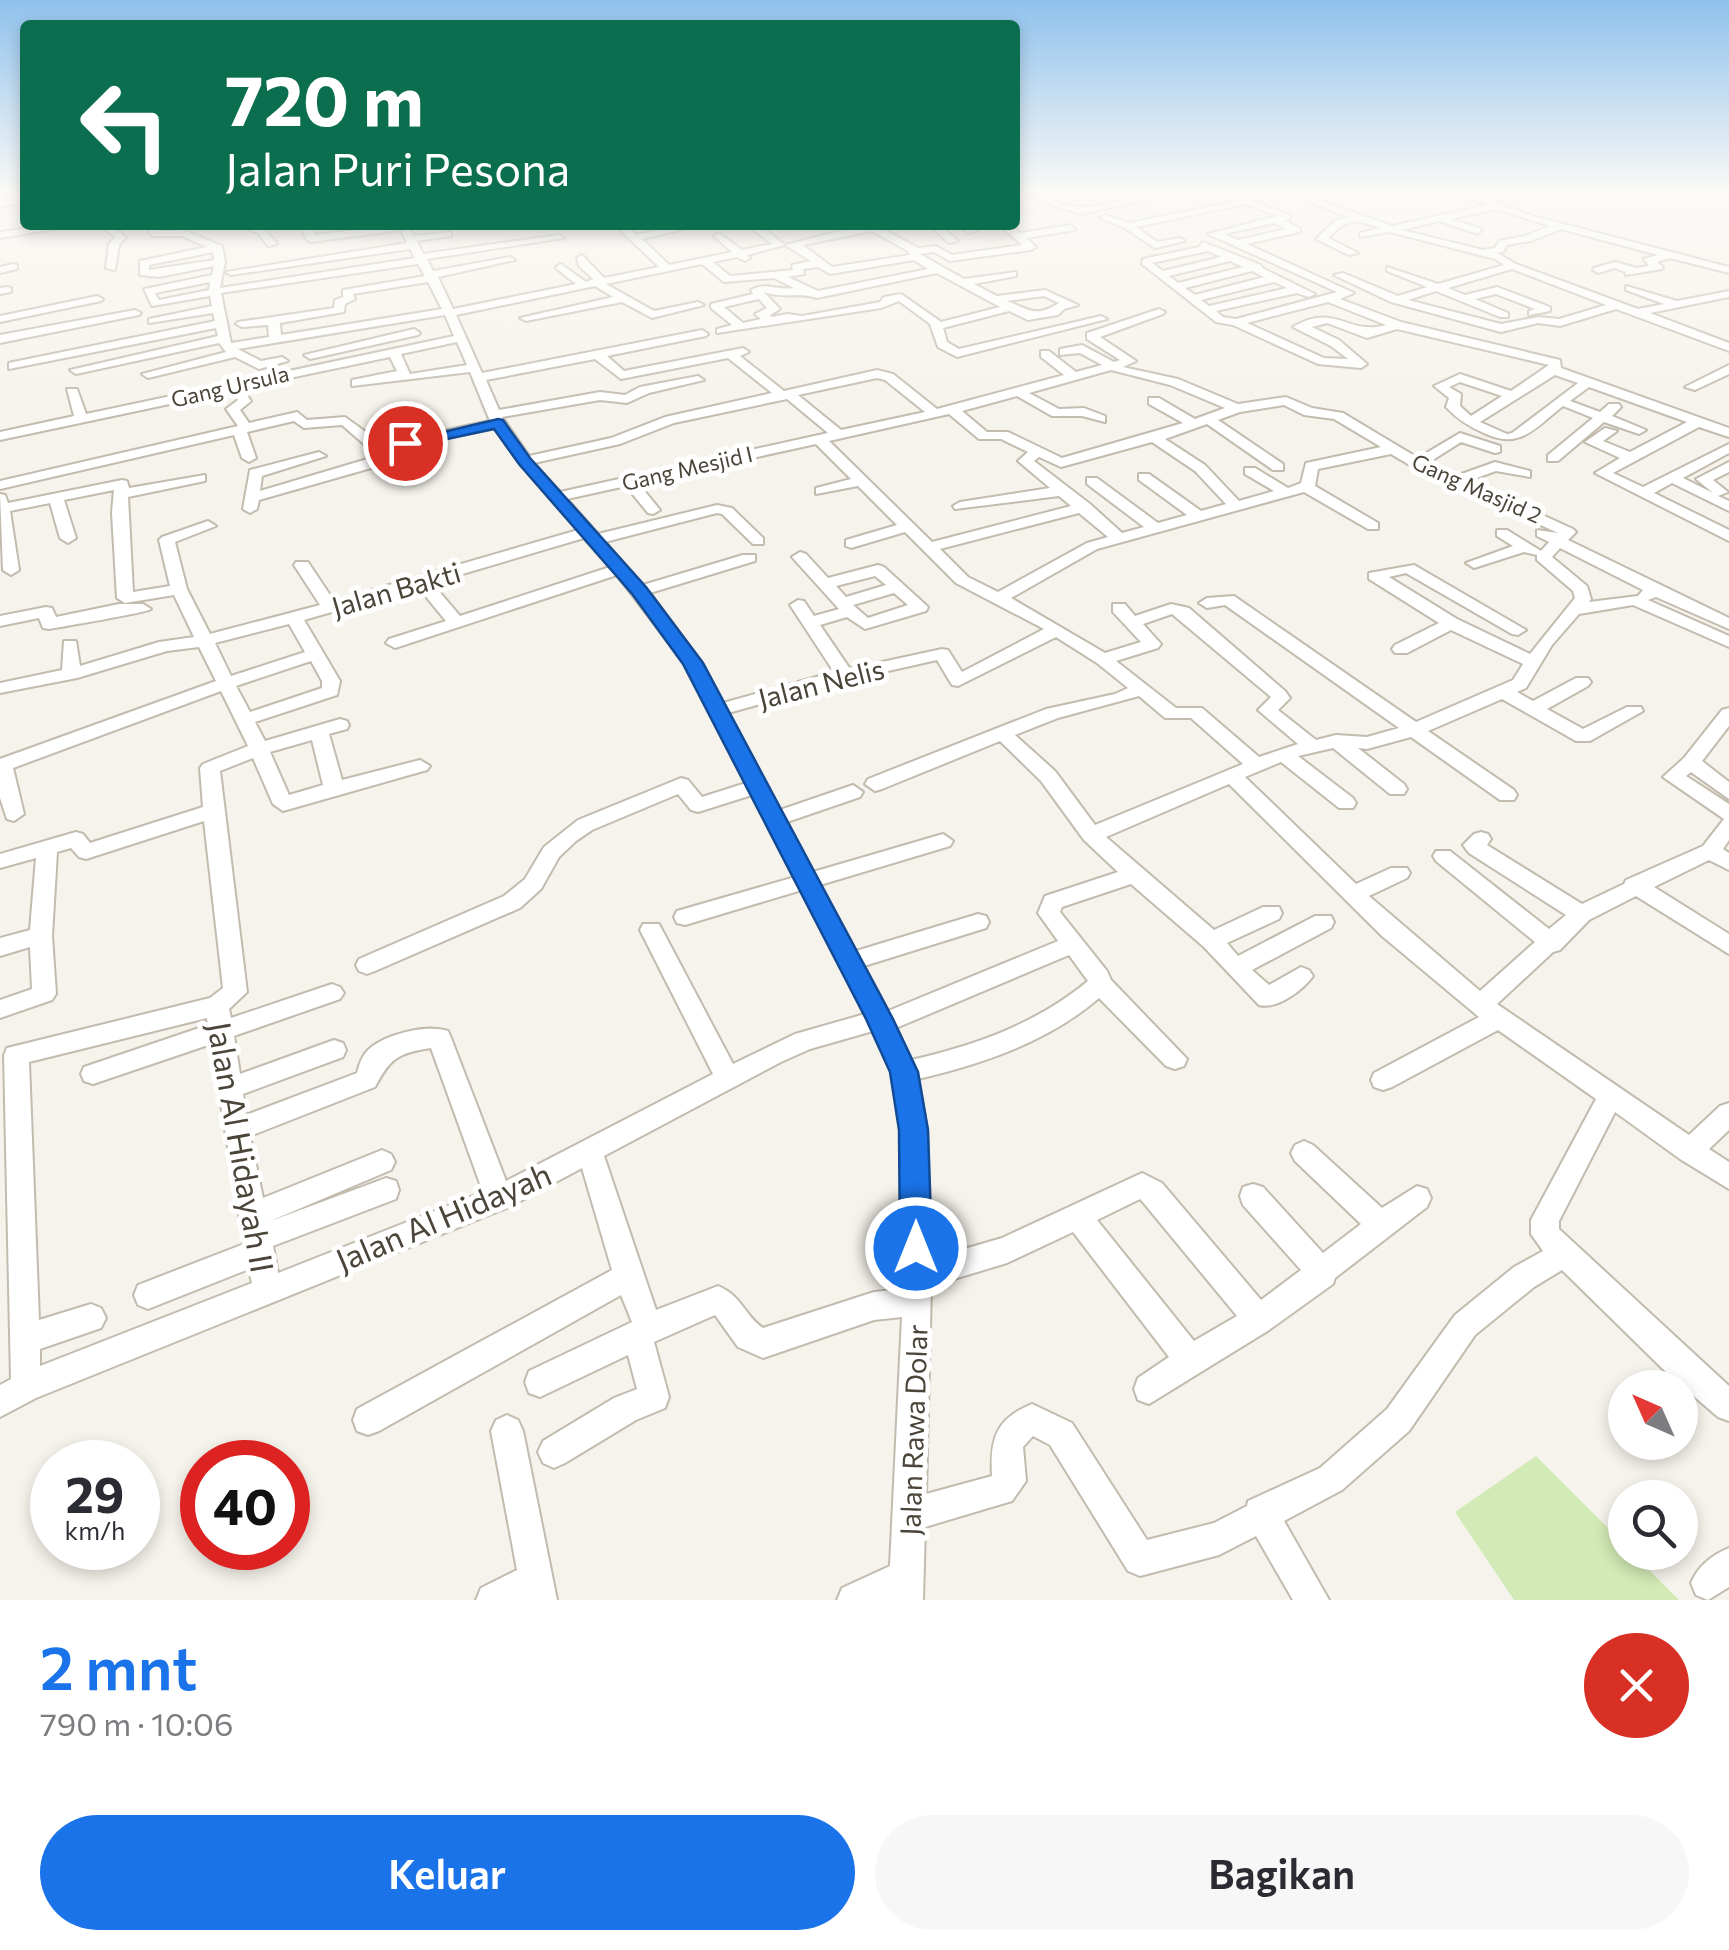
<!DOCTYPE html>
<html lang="id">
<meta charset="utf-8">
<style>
:root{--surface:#fff;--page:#f7f7f7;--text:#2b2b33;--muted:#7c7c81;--accent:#1a73e8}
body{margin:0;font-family:Commissioner,sans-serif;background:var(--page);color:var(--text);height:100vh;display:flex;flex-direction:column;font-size:38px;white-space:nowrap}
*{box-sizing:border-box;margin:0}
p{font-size:32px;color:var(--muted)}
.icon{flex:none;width:55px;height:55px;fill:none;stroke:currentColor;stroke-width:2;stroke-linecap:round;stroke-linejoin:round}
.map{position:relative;height:1600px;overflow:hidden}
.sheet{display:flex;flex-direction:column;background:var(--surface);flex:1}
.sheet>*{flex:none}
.top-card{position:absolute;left:20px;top:20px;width:1000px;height:210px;border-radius:10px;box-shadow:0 5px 15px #0003;background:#0b6e4f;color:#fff;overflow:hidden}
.needle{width:65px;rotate:315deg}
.tools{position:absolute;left:1608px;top:1370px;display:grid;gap:20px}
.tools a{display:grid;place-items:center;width:90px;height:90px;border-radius:50%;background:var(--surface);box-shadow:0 5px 15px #0003;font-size:50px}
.speed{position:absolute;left:30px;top:1440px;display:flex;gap:20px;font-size:50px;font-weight:700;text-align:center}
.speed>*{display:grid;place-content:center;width:130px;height:130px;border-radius:50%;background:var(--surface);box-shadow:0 5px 15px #0003;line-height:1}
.speed small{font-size:25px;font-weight:400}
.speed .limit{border:15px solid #d22;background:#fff;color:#111}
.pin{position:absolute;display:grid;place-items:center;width:85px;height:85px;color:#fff;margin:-42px;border:5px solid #fff;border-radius:50%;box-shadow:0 2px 10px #0007}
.me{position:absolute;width:110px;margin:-55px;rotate:0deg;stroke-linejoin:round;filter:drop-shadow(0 0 8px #0008)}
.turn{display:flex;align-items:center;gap:35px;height:210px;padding:0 40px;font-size:45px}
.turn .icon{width:130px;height:130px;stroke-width:2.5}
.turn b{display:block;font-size:70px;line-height:85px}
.round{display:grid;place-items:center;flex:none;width:105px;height:105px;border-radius:52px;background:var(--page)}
.headline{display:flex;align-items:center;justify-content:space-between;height:170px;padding:0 40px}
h1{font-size:60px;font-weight:600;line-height:75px;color:var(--accent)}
.action{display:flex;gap:20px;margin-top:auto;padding:20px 40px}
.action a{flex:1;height:115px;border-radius:60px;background:var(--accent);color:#fff;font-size:40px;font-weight:600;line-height:115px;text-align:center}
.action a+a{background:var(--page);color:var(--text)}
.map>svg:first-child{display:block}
.green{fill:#d2eab5}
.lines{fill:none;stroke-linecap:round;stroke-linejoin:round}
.minor-casing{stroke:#c2bbae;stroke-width:4}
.minor{fill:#fff;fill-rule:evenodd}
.route{fill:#1a73e8;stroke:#114b97;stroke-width:2.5}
.labels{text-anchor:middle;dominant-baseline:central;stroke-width:10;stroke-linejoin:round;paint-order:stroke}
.far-street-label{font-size:22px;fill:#4b4439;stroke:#fff}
.street-label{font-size:28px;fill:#4b4439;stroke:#fff}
.near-street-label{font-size:32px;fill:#4b4439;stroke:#fff}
</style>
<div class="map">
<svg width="1729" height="1600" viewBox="0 0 1729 1600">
<rect width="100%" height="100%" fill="#f6f3ec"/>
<path class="green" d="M1536,1456L1625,1545V1552L1632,1553L1679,1600H1514L1455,1512Z"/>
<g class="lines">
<g class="minor-casing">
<g id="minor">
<path d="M1022,194C1044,193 1063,208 1084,207C1115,206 1146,192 1178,194L1080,214Z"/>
<path d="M1223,194H1235L1290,215V219L1284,221L1300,228V232L1247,244L1354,293L1340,299L1401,322L1560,360L1561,368L1729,428V437L1699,427L1613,473L1643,487L1729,444V453L1683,478L1713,493L1696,479L1729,462V472L1713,480L1728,492L1718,496L1729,501V511L1672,483L1654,493L1729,530V541L1595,473L1620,458L1585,442L1605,428L1617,431L1603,441L1630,452L1687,422L1589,387L1570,401L1600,412L1609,404H1619L1621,407L1612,416L1646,430L1639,434L1604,422L1558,461H1548V455L1593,418L1563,406C1537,426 1521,450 1486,434C1470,427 1458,420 1446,407L1449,398L1434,386L1460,374L1511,391L1549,365L1397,329L1367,338L1327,323L1312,327L1339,340L1367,364L1361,368L1318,364L1233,325L1216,322L1142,264L1143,259L1199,247L1203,242L1261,265L1262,268L1315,294L1309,297L1297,293L1216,311L1223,317L1236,319L1337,292L1208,234L1277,216L1246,204L1136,227L1157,242L1180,238L1185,241L1155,248L1125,228L1100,218L1105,215L1129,223L1237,201ZM1274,223L1286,229L1238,240L1224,234ZM1208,251L1221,257L1163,271L1152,263ZM1230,261L1243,267L1178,283L1169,276ZM1252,271L1264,277L1195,295L1185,288ZM1274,282L1287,288L1209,306L1201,300ZM1328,302L1386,325C1347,336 1336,302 1293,327L1331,346L1348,359L1324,358L1247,323ZM1555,375L1578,383L1512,433L1507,434L1480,422ZM1460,382L1502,396L1471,416L1460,406L1461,394L1449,387Z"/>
<path d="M1289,194H1302L1392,226L1487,205L1462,194H1474L1533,216L1729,267V273L1670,258L1657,262L1663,267L1662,269L1626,275L1625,272L1615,268L1598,273L1593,270L1594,268L1615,262L1637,268L1649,266L1644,259L1658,255L1561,229L1531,241L1507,245L1503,252L1497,253L1516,264L1638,309L1664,304L1626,290V286L1677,301L1729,291V297L1650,313L1729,343V351L1616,309L1560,326L1538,323L1501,332L1391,302L1334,275L1343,273L1398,296L1427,287L1387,271V267L1438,284L1504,265L1495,259L1390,232L1360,237V233L1380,228C1354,219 1349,218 1328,238L1358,253L1349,255L1316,239L1335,221L1348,217ZM1496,209L1550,226L1525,236L1499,241L1495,248L1483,250L1402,230L1439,221L1478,234L1482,229L1451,219ZM1512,269L1606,305L1559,319L1538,317L1501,324L1408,300L1436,291L1500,317H1508V313L1475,299L1496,294L1535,309L1529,311V315L1550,311V307L1497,287L1465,295L1448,288Z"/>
<path d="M1647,194H1659L1651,198Z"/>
<path d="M25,196V202L0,207V201Z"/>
<path d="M52,225H79L0,238V232Z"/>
<path d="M100,225H111L126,237L119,245L115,270L106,268L109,244L115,237Z"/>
<path d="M143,225H154L160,231L183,230L222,246L225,262L220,288L415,258L410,249L231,275L226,272L407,243L401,230L311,242L306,239L301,225H311L315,235L396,225H408L414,236L451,232V236L417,241L423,254L559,235L564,238L427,259L433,271L510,257L515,260L438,277L453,309L576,284L557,269L556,267L561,264L586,282L593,279L579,266L577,258L582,255L604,278L659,267L615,225H626L636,235L682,225H701L642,239L669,265L732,252L714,236L719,233L742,250L772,244L748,225H759L785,245L863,225H883V229L918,248L936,246L952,255L1022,245L999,225H1010L1020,233L1071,225L1075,230L1026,238L1036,247L1031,250L950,261L934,252L920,254L964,279L1016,272V276L974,284L997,296L1045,290L1078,305L1064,309L1058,315L1028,320L1009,311L943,328L947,342L959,349L1101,316L1107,319L957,357L938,347L930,324L899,301L881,308L717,333V329L732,325L711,308V304L753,294L751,290C765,281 778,291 794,288L774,278L724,282L702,264L606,284L654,311L698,302L704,305L652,318L622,302L526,321L520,318L613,297L595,286L456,315L482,373L702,330L708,334L706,336L607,356L624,371L743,348L749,352L740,356L784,391L877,370L893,374L937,409L1064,375L1041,357V351H1049L1076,372L1102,365L1080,353L1060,355V349L1082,345L1114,362L1120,360L1087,339V333L1159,309L1165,312L1163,314L1100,337L1136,361L1123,367L1178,379L1238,404L1286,397L1312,408L1343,413L1418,458L1460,433L1500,446V452L1495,453L1461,442L1428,463L1456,476L1495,462L1530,471V477L1496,471L1468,481L1573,529L1576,532L1568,540L1729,618V629L1656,597L1648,600L1729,636V647L1633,605L1579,614L1552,645L1526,688L1517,692L1533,701L1576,678H1588L1591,682L1588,686L1547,709L1583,729L1627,707H1641L1643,711L1590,741H1576L1502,699L1428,731L1514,790L1517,795L1514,800H1500L1411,737L1367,749L1358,748L1404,784L1407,789L1404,794H1390L1333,748L1298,756L1353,798L1356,803L1353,808H1339L1281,762L1245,777L1356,884L1391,868H1407L1410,873L1407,878L1369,896L1480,991L1535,942L1436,861L1433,856L1436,851H1450L1549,929L1566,915L1469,853L1463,845L1474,834L1481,832L1488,834L1491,839L1487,845L1582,904L1624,884L1626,880L1703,846L1724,819L1663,777L1684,758L1722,710L1729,708V726L1702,761L1729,782V799L1691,772L1686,776L1729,804V840L1723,849L1729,853V870L1709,860L1654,887L1729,934V954L1636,896L1589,920L1560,950L1553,952L1497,1004L1689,1135L1720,1106L1729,1103V1130L1709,1149L1729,1162V1189L1680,1159L1615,1112L1559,1221V1229L1729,1386V1421L1718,1417L1667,1373L1562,1270L1534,1287L1475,1335L1409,1431L1342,1490L1284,1521L1329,1600H1293L1256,1536L1219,1555L1140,1576L1128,1571L1050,1445L1033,1436L1023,1447L1026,1481L1012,1501L925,1527L923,1600H837L842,1588L890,1566L902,1317L874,1320L763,1358L738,1347L715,1315L654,1342L669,1397L665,1408L636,1420L565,1463L554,1468L543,1463L538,1452L543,1441L614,1398L637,1389L628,1355L540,1397L529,1393L525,1382L529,1371L632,1322L621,1295L379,1431L368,1435L357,1431L353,1420L357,1409L612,1270L582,1168L509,1207L36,1398L0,1417V1385L11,1379L4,1055L7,1048L210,998L223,988L204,821L86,859L79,857L71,848L57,852L52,936L56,994L52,1000L0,1018V1000L32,989L30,947L0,956V938L30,930L36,858L0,868V854L76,832L83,834L90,843L203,807L200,768L203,764L248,746L221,691L13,768L24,814L14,821L7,819L0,798V759L216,681L199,647L167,651L77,678L0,693V683L62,670L64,641H76L80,666L159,642L194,637L174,595L125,603L117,598L112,513L114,490L64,500L76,538L68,543L60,538L50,503L10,511L19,570L11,575L3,570L0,494L5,495L8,503L122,480L127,481L129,488L205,475V481L128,497L133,592L170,586L159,540L162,537L208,521L216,526L175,542L187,589L210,634L320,605L294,565L296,562H308L334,601L578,530L520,464L495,428L413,445L416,451L406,458L259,500L257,509L250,513L243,509L250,470L319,452L326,456L262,476L260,491L401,449L365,445L342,425L304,428L294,421L247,432L256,458L249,462L242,458L234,435L0,489V481L238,426L226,409L238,400L231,391L0,440V432L74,416L67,389H77L86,414L454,336L445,315L238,349L261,361L282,357L288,361L259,369L235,357L148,378L142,374L226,352L219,343L76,374L70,370L218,336L216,328L9,369V363L13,362L215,321L213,313L149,323V319L212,306L210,296L152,306L144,289L212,275L214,266L159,277L140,275V261L207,247L182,236H153ZM872,231L908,251L910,255L832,267L803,245ZM785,245L811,261L792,265L793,270L730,276L713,262L737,257L745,261L750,258L747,255ZM213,252L214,260L149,270V265ZM914,260L928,269L818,291L788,277L804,274L803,269L818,267L830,274ZM418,264L425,276L343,290V297L335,300L334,308L238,322L236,324L242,327L268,325L269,337L231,343L221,293ZM937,273L1000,307L941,322L901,294L884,297L880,302L802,316L787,314L772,317L770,315L780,309L764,292C781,299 799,292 817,298ZM210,282L209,290L159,300L155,293ZM428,282L442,309L281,335L280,323L344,312L345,304L355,299L353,294ZM1044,296L1059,303C1035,318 1031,310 1007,301ZM759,299L767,308L755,314L761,319L743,323L724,307ZM457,342L467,365L410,374L401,354ZM390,357L397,371L352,380V386L470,372L490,421L405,439L374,438L345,417L307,420L297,412L249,423L240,410L251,401L242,388ZM728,358L772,393L665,417L611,438L529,456L502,417L600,400L627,403L649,393L704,380L698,376L640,387L625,395L600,392L499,410L486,380L595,359L621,379ZM1111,370L1170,385L1225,408L1195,419L1159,398H1149V404L1183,423L1062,458L1008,432H987L962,411L1017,396L1052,416H1082L1105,422V416L1084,408L1059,409L1029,393ZM877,378L885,380L925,412L841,430L798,395ZM787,399L828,433L560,492L534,463L620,444L674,423ZM1284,405L1304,415L1334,419L1381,447L1306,463L1301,483L1288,488L1255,468H1245V474L1274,491L1239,501L1205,465L1165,439L1207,424L1273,470H1283V464L1218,420L1240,412ZM949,414L979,439H1001L1028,452L1018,461L1050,488L960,502L953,506L955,509L1059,496L1071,506L932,542L829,441ZM1152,442L1195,471L1226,504L1201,511L1149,474H1139V480L1187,515L1158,523L1097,478H1087V484L1144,527L1122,533L1090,504L1034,461L1039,457L1061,467ZM816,444L851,479L816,488V494L858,486L897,525L846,540V546L851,548L905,532L956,583L1044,629L962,672L948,650L942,649L850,669L820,625L847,617L865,629L926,611L928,607L884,567L878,565L828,578L806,554L800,552L792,557L839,609L814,616L804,601L798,600L790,605L834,672L723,703L702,663L650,593L755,561V555H743L643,585L605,542L717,513L722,514L753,544H763V538L732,508L717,505L598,534L567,499L626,486L648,513L653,514L660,510L638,483ZM1391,454L1413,467L1558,533L1537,530V536L1549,542L1541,551L1507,530H1497V536L1513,546L1466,563L1474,568L1524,552L1537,555V560L1573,591L1575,598L1530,654L1457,619L1389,577L1406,573L1512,634L1518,635L1526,630L1414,565L1369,573V579L1439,623L1395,645L1392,649L1395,653H1407L1451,630L1523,664L1513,680L1416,722L1234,596L1207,598L1199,603L1207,608L1225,605L1399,728L1367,737L1336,735L1316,740L1278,710L1290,698L1285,691L1189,608L1171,604L1135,616L1125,604H1113V612L1141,642L1105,653L1011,598L1097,549L1304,492L1368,529H1378V523L1315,486L1318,469ZM1079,513L1108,537L1087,543L998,592L968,577L940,549ZM584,538L610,567L460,616L432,583ZM1560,548L1643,590L1638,596L1589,602L1591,599L1587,586L1552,557ZM617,575L685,664L746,783L702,797L688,780L681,778L578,820L544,847L525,879L504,896L359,959L356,965L359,971L367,974L375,971L520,908L541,889L559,857L576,841L592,830L678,794L691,810L698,812L752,795L795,877L677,911L674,917L677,923L685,925L802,890L865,1014L795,1034L733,1064L659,924H643L640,930L713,1074L506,1181L451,1038L448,1031C426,1024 385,1034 368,1050C362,1056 359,1065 357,1073L246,1115L243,1094L343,1057L346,1050L343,1043L334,1040L240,1074L234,1036L340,999L344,993L340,987L332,984L231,1018L229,1009L247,992L220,771L253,758L273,804L283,811L427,770L430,766L420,760L342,780L329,734L347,729L349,725L347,721L340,719L265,741L255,722L337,695L340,681L304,620L418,587L446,621L389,639L386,643L395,648ZM875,576L886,585L846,597L836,586ZM894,593L908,605L868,618L853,605ZM1172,614L1271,697L1258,710L1298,744L1259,757L1202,708H1176L1116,661L1158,648L1161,644L1143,624ZM289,624L305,652L231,676L215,643ZM1056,637L1097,663L1128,688L1115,694L1046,709L868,779L865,784L875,791L882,789L1000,741L1041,781L1084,840L1118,872L1045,896L1038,913L1058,941L888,1011L864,966L986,928L989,922L986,916L978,914L856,951L820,885L950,846L953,841L943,834L813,872L787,822L860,797L863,792L853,785L780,810L728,713L848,680L937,660L952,685L958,686ZM311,661L322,681V688L250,712L236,686ZM1139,696L1165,718H1191L1243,764L1095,825L1055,771L1015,735L1058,718ZM312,740L323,785L289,795L270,752ZM1229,784L1382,936L1479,1017L1374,1073L1371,1080L1374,1087L1383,1090L1392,1087L1498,1030L1596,1099L1531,1220V1234L1543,1251L1514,1267L1455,1315L1387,1409L1320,1468L1248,1501L1247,1506L1214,1523L1147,1540L1072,1423L1032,1404C995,1419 990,1440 992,1476L926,1494L931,1286L1007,1263L1073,1232L1169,1357L1138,1378L1134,1389L1138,1400L1149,1404L1269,1330L1333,1284L1335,1278L1427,1207L1431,1198L1427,1189L1417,1186L1382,1208L1313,1145L1304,1141L1295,1145L1291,1153L1295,1161L1361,1224L1323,1253L1263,1187L1253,1184L1243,1187L1240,1196L1243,1205L1301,1270L1261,1300L1162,1183L1142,1173L1002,1238L930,1259L927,1130L918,1079C982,1064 1048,1042 1099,998L1166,1066L1175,1069L1184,1066L1187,1059L1111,980L1107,971L1060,912L1062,907L1131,884L1204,947L1259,1005C1277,1010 1303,990 1313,976L1309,970L1301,967L1269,985L1252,970L1331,928L1334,922L1331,916H1315L1238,956L1227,943L1279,919L1282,913L1279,907H1263L1214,930L1106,837ZM1069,955L1088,981C1036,1024 976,1045 911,1060L896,1028ZM207,1018L208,1025L84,1067L81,1074L84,1081L93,1084L211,1044L244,1244L138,1285L134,1295L138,1305L148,1309L249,1269L252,1283L40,1366V1349L101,1328L106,1318L101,1308L91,1304L39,1320L29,1062ZM873,1031L892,1072L901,1130L902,1289L874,1292L763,1328C745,1316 741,1295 718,1286L656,1310L604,1156L781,1062L810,1049ZM431,1048L483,1192L278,1273L273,1246L396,1199L399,1190L396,1181L386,1178L268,1222L391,1170L395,1162L391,1154L382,1150L263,1198L250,1136L375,1087C390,1059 397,1053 431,1048ZM1140,1199L1142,1201L1237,1316L1194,1341L1097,1220Z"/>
<path d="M241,225C259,225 266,229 277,244L268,246L259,234Z"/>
<path d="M802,225H815L810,228Z"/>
<path d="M929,225H940L958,241L949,243Z"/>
<path d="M959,225H970L977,231L968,233Z"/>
<path d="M13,264L17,265V269L0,273V267Z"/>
<path d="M7,287L11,288V292L0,294V288Z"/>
<path d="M97,296L103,299L101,301L0,322V316Z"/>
<path d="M135,310L141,313L139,315L0,343V335Z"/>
<path d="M414,329L420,333L418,335L310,359L304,355Z"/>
<path d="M1729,365V374L1695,390L1685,387Z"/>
<path d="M119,604H143L151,609C146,613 65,626 49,629L43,628L39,618L0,626V616L46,607L52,608L56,617Z"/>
<path d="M507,1415L518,1420L523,1431L557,1600H476L481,1588L517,1570L491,1431L496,1420Z"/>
<path d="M1729,1548V1587L1708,1600L1696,1595L1691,1583C1698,1566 1712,1555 1729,1548Z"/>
</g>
</g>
<use href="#minor" class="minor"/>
</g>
<linearGradient id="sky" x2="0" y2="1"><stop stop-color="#8fc1ec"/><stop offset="0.46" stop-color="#fbfaf6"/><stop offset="1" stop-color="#fbfaf6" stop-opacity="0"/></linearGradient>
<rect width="1729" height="418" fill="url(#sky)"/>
<path class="route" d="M498,419L503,420L530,458L646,587L703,663L893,1019L918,1072L928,1130L932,1248L927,1258L916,1263L905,1258L900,1248L899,1130L890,1072L866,1019L683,664L633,595L519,464L494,429L405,448L397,443Z"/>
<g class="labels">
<g class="far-street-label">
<text transform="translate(230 386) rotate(-13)">Gang Ursula</text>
<text transform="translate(687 468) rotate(-13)">Gang Mesjid I</text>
<text transform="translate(1477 488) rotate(24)">Gang Masjid 2</text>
</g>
<g class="street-label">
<text transform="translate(396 589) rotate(-16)">Jalan Bakti</text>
<text transform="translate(821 683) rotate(-14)">Jalan Nelis</text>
<text transform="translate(913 1430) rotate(-88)">Jalan Rawa Dolar</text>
</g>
<g class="near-street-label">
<text transform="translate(242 1147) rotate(80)">Jalan Al Hidayah II</text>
<text transform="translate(443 1216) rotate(-23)">Jalan Al Hidayah</text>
</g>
</g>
</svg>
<div class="tools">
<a><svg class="needle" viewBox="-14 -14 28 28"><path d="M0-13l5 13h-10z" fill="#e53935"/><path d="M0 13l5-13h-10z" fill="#7c7c81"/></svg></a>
<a><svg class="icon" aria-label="search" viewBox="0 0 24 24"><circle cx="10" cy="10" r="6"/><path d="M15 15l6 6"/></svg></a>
</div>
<div class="speed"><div>29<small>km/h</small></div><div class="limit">40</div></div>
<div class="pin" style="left:405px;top:443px;background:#d93025"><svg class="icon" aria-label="arrive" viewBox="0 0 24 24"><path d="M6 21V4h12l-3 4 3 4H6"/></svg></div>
<svg class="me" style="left:916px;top:1248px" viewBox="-20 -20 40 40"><circle r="17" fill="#1a73e8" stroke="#fff" stroke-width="3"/><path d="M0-11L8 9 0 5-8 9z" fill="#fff"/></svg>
<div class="top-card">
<div class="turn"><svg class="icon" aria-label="left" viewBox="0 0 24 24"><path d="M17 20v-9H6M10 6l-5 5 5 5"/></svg><div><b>720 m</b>Jalan Puri Pesona</div></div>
</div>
</div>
<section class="sheet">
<div class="headline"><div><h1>2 mnt</h1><p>790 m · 10:06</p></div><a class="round" style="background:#d93025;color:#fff"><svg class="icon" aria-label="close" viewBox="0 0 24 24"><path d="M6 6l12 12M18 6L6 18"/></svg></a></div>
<div class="action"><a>Keluar</a><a>Bagikan</a></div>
</section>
